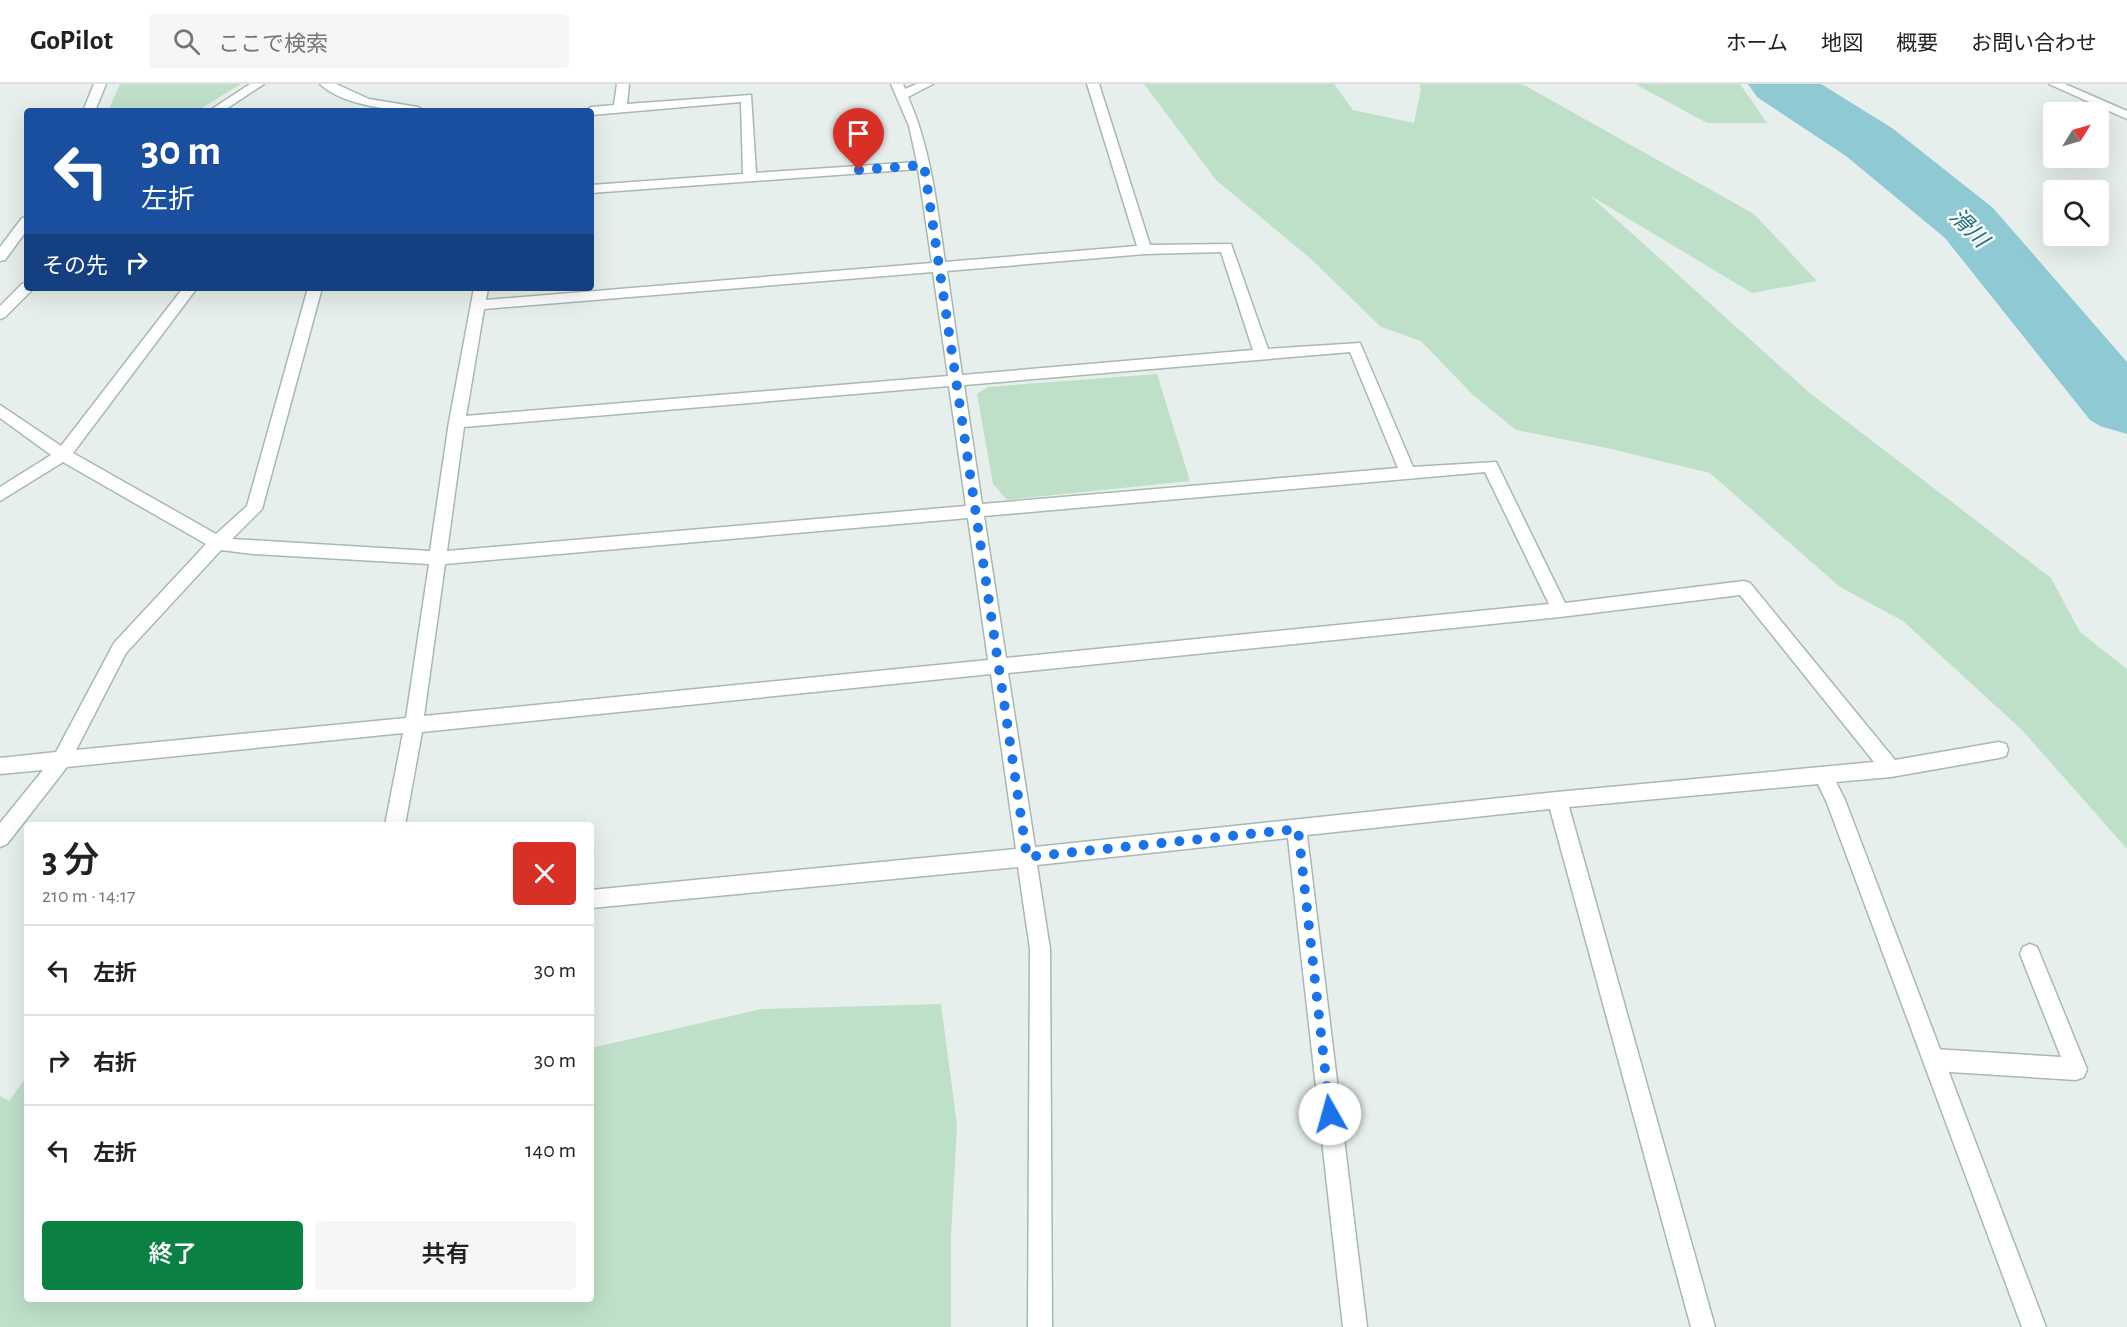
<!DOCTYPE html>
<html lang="ja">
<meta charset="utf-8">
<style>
:root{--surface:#fff;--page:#f6f6f6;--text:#222;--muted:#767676;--line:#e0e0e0;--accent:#0b8043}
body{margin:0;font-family:"Alegreya Sans","Noto Sans JP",sans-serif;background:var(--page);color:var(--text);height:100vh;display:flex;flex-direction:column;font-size:22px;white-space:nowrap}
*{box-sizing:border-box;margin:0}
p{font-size:20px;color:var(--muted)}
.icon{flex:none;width:33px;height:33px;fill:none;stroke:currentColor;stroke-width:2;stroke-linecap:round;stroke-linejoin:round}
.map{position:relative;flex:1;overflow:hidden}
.side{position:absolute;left:24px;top:738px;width:570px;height:480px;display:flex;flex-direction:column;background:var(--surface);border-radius:6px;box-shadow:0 6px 24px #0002}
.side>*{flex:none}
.banner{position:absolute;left:24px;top:24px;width:570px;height:183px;border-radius:6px;box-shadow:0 6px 24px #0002;background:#1a4fa0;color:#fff;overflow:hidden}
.needle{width:39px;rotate:53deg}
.tools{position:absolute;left:2043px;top:18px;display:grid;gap:12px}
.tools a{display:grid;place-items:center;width:66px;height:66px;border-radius:6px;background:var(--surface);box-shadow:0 6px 24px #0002;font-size:30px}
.pin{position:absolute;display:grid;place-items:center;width:51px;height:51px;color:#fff;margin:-62px -26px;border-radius:50% 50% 50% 0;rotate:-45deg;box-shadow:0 0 6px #0007}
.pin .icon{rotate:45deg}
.me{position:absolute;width:66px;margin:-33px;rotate:353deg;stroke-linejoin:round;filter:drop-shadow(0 0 4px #0008)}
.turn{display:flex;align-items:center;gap:21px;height:126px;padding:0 18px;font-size:27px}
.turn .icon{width:78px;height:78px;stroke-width:2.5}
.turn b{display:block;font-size:42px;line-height:51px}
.then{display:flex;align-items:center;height:57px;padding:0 18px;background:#0003;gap:12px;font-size:22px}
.round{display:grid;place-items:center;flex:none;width:63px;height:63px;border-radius:6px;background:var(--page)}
.overview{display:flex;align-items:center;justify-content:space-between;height:102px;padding:0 18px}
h1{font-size:36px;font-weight:600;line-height:45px}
.primary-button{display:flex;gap:12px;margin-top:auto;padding:12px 18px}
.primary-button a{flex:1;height:69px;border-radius:6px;background:var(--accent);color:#fff;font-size:24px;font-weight:600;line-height:69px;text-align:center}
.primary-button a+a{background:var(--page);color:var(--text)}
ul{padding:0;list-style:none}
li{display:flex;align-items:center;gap:18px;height:90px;padding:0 18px;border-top:2px solid var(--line)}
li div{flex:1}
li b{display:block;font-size:22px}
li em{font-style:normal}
header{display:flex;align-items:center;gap:36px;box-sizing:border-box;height:84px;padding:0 30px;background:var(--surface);border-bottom:2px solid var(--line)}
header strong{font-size:28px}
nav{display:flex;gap:33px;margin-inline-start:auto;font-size:21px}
.search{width:420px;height:54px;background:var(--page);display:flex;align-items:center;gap:15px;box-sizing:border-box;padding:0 21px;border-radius:6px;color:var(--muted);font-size:22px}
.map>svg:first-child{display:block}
.green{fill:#bfe0c8}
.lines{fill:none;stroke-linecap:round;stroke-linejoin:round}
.river{fill:#8ec9d4;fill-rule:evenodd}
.lane-casing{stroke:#a8b8b2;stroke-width:3}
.street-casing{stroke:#a8b8b2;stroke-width:3}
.lane{fill:#fff;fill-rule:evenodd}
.street{fill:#fff;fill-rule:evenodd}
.route{stroke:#1a73e8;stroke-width:10;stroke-dasharray:0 18}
.labels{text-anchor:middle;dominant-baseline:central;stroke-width:5;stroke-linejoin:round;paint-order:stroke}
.far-water-label{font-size:22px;font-style:italic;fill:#1c6f80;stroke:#f7fbf9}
</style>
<header>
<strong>GoPilot</strong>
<div class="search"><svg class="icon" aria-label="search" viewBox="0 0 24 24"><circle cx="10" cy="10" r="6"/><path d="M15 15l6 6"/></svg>ここで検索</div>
<nav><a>ホーム</a><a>地図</a><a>概要</a><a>お問い合わせ</a></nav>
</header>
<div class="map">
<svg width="2127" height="1243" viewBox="0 0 2127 1243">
<rect width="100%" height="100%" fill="#e6efeb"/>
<g class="green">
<path d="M120,0H241L197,27H108Z"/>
<path d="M1144,0H1334L1353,26L1414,39L1421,5L1419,0H1522L1754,130L1817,197L1752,209L1589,111L1811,310L2051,494L2080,548L2127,585V765L2022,646L1903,537L1840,503L1710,389L1607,364L1516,346L1473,311L1421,257L1381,243L1311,175L1216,96Z"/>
<path d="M1635,0H1740L1767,39H1707Z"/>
<path d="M1157,290L1190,397L1007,416L993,400L977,310L988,303Z"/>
<path d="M941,920L957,1041L951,1152V1243H0V1012L9,1017L27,992V1215H591V964L762,925Z"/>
</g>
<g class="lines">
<path class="river" d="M1748,0H1821L1892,44L1993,124L2127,278V350L2100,342L2090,336L1945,154L1846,72L1757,13Z"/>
<g class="lane-casing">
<path id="lane" d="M2030,860L2037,863L2040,870L2087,985L2084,993L2076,996L1934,987L1926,984L1923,976L1926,968L1934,965L2061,973L2020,870L2023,863Z"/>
</g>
<g class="street-casing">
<g id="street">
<path d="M94,0H106L95,27H83Z"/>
<path d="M250,0H264L223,27H209Z"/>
<path d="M320,0H336L369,15L418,23L424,27C394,27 343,22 320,0Z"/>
<path d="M617,0H629L627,20L751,11L756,89L917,78L909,42L891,0H903L905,5L917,0H933L908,13C931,65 937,122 945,178L1137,162L1087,0H1099L1150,161L1231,160L1268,265L1360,259L1413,383L1496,378L1565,519L1744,497L1750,499L1895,676L1999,658L2006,660L2008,666L2006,672L1999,674L1891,693L1836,698L1845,716L2046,1243H2022L1827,719L1818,700L1569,723L1715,1243H1691L1550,725L1307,751L1367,1243H1343L1288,754L1037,781L1050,865L1052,1243H1028L1030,865L1018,783L591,824V806L1016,765L991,590L422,648L405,741H385L403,649L67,683L7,760L0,763V739L43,686L0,690V674L56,668L114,559L206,460L63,378L0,417V403L51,371L0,334V321L61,362L183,204H197L73,369L216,450L247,422L308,204H322L262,425L232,455L430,467L449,338L474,204H488L486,216L932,179L918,85L591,109V101L743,90L741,18L591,31V27H585L591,23L614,21ZM1221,168L1253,266L962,291L947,187L1145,170ZM933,188L948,292L466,332L484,225ZM1350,268L1398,384L982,420L964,301ZM949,302L966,422L447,467L464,343ZM1485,388L1549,520L1006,574L984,432ZM968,434L988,576L424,632L445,480ZM221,466L253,470L429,480L406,634L76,666L126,569ZM1740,511L1874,678L1557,708L1035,763L1008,589L1560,533Z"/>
<path d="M2049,0H2065L2127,27V35Z"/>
<path d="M27,133V146L5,176L0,177V163L22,134Z"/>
<path d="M27,198V204H33L32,206L5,233L0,235V222L22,200Z"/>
</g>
</g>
<use href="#lane" class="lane"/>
<use href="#street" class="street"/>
</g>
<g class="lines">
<path class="route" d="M859,86L924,81L1027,773L1298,745L1330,1030"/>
</g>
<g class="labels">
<g class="far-water-label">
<text transform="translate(1969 144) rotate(45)">滑川</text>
</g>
</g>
</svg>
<div class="tools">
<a><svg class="needle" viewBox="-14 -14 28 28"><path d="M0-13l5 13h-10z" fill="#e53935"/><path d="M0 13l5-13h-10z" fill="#767676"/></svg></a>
<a><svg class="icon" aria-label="search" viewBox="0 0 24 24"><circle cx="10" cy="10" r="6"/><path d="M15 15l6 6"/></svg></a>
</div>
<div class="pin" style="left:859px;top:86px;background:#d93025"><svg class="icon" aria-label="arrive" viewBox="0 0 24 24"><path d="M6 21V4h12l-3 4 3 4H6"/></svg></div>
<svg class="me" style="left:1330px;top:1030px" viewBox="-20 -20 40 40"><circle r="19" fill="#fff"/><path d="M0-13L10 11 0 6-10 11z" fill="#1a73e8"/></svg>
<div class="banner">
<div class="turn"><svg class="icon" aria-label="left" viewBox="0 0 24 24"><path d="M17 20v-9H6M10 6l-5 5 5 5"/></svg><div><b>30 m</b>左折</div></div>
<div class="then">その先<svg class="icon" aria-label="right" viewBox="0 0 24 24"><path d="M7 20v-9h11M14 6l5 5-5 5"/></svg></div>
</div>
<section class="side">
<div class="overview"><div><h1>3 分</h1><p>210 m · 14:17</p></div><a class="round" style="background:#d93025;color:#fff"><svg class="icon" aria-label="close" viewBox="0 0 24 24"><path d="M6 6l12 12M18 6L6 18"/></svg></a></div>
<ul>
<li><svg class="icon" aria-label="left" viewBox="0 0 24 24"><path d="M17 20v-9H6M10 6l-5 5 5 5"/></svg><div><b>左折</b></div><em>30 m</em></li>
<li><svg class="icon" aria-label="right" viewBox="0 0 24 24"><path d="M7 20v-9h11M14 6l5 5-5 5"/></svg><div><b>右折</b></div><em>30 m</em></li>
<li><svg class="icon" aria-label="left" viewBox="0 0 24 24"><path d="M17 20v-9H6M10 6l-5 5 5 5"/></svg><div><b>左折</b></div><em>140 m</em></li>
</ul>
<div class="primary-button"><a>終了</a><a>共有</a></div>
</section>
</div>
